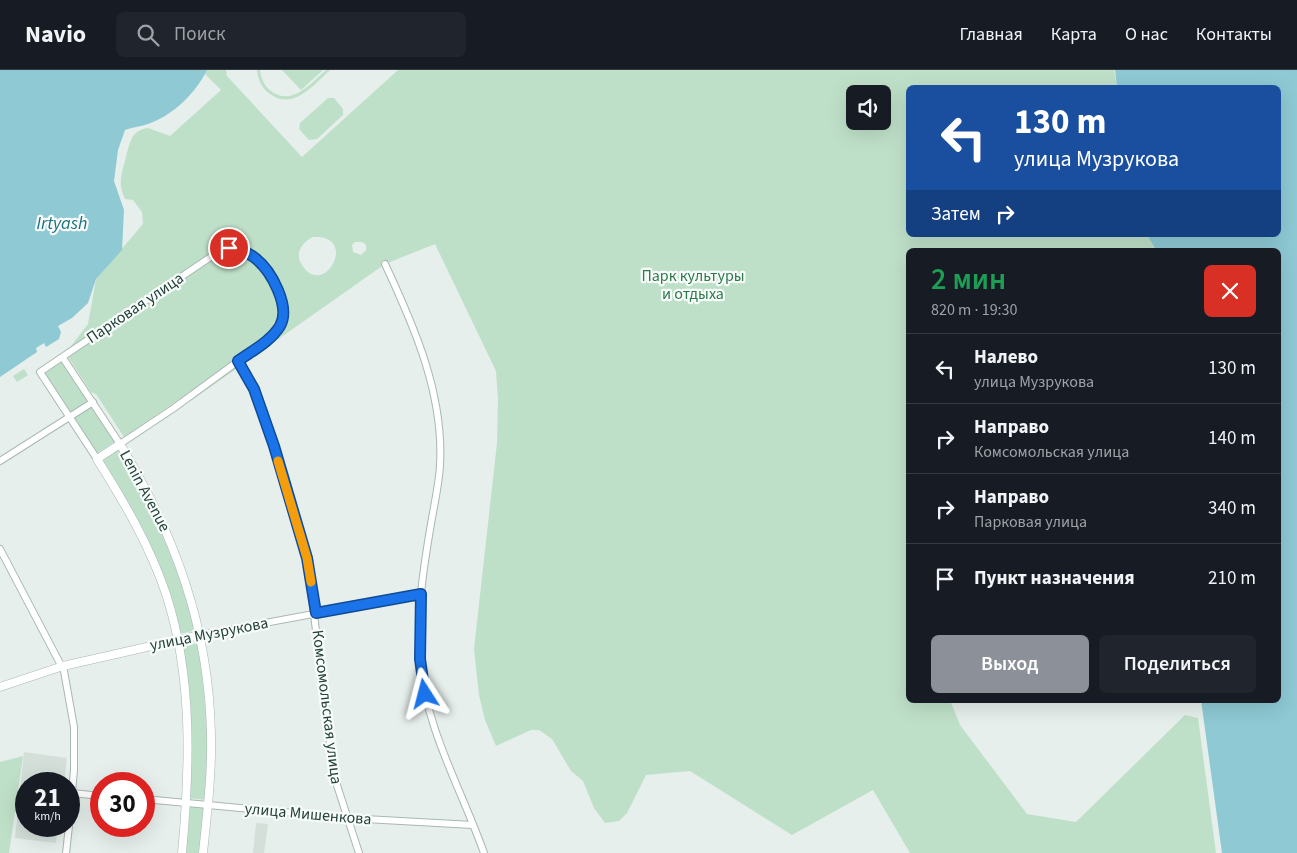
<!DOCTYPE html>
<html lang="ru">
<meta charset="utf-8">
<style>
:root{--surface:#171b24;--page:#20242c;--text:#f1f3f6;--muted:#9ea1a6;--line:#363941;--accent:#8c9099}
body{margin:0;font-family:"Source Sans 3",sans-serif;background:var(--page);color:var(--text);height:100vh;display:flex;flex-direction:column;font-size:19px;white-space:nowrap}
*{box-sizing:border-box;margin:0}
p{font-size:16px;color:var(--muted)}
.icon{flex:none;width:28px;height:28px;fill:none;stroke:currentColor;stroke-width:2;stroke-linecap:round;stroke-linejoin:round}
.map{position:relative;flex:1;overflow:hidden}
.details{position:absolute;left:906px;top:178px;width:375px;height:455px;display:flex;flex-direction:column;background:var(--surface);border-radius:8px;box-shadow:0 5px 20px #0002}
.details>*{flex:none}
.guide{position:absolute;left:906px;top:15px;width:375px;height:152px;border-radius:8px;box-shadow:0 5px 20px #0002;background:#1a4fa0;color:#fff;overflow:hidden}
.tools{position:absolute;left:846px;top:15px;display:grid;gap:10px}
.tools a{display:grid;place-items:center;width:45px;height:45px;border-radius:8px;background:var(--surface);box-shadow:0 5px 20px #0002;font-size:25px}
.speed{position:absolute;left:15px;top:702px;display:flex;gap:10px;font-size:25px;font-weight:700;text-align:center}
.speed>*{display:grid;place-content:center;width:65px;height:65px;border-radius:50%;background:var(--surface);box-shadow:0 5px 20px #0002;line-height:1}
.speed small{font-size:12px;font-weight:400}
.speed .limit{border:8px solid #d22;background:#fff;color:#111}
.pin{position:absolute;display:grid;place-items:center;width:42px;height:42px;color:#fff;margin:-21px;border:2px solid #fff;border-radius:50%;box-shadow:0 1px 5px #0007}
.me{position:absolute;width:55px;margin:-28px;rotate:351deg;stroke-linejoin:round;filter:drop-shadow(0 0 4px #0008)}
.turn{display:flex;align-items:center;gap:18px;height:105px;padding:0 25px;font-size:22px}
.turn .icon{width:65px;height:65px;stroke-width:2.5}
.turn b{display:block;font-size:35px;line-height:42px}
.then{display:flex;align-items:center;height:48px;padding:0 25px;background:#0003;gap:10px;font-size:19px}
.round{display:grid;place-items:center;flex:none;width:52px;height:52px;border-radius:8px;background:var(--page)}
.overview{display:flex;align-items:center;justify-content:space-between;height:85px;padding:0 25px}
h1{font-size:30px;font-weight:600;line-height:38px;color:#1e9e55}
.button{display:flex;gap:10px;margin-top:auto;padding:10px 25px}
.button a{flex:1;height:58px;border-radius:8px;background:var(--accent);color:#fff;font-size:20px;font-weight:600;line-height:58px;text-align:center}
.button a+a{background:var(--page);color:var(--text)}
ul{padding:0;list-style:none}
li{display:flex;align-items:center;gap:15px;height:70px;padding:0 25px;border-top:1px solid var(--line)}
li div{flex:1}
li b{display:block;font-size:19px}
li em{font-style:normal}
header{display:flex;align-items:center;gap:30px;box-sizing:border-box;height:70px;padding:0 25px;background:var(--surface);border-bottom:1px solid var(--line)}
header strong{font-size:24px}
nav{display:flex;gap:28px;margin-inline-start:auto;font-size:18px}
.search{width:350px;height:45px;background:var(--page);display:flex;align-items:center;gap:12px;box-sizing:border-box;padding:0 18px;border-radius:8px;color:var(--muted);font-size:19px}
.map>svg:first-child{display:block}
.built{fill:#d4dfda}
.green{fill:#bfe0c8;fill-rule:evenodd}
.water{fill:#8ec9d4}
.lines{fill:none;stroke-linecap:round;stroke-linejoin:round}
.minor-casing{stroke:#a8b8b2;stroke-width:8}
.tertiary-casing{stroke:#a8b8b2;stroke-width:9}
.minor{stroke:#fff;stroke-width:6}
.tertiary{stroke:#fff;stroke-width:8}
.route-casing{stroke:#114b97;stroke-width:12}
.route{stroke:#1a73e8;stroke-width:9}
.slow{stroke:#f59e0b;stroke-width:9}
.labels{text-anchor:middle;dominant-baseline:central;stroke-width:4.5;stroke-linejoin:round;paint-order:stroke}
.park-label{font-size:16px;fill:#2d7a4b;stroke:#f7fbf9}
.street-label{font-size:16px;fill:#24423a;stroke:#f7fbf9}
.water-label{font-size:18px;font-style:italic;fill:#1c6f80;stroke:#f7fbf9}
</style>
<header>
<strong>Navio</strong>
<div class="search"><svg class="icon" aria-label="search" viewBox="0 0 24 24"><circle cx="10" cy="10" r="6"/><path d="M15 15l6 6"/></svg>Поиск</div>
<nav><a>Главная</a><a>Карта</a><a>О нас</a><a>Контакты</a></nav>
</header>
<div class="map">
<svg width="1297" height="783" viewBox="0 0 1297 783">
<rect width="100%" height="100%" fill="#e6efeb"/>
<g class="built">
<path d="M24,682L67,688L64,714H26V756H58L56,773L15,768Z"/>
<path d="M256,753L268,754L264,783H253Z"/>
</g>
<g class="green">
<path d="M207,0H226L227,6L302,87L398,0H1114L1117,17L909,18V165H1147L1156,180H909V519L906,522L909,528V630H950L960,655L1027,744L1076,752L1185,645L1198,648L1216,783H910L873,720L792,765L690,701L646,705L627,743L619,751L605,753L594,738L583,711L571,701L552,669L539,660H531L496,676L485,650L479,625L474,579L497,373L498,329L496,301L435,174L385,194L192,330L187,324L124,367L96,324L91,322L68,287V280L88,254L96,209L143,154L142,142L133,130L125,129C117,112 122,104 126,87C130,73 131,60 148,58L170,66L221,20L205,4ZM855,24H882V51H855ZM313,167C360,164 324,230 302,195C294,184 302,172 313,167ZM355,172H362L366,175V180L361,185L353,182L352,175Z"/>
<path d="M257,0H260C261,8 264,16 271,21C292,37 311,13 326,0H330C314,15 293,41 270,24C262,18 258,10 257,0Z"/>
<path d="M282,0H323L301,20Z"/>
<path d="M328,28H334L343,39V45L317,69L309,70L299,59L300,53Z"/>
<path d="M62,289L90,331L70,344L43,302Z"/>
<path d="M24,299L28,305L17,312L13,306Z"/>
<path d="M92,334L116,371L96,384L72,347Z"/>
<path d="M120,377L167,465L197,560L179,564L167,523L100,390Z"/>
<path d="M199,573L208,665L206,730L189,728L182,575Z"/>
<path d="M23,686L9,783H0V692Z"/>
<path d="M190,736L204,737L200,783H186Z"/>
</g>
<g class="water">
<path d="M0,0H207C196,23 172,46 148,54C140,57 132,57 125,60L118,80L114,111L124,140L122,180L96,209L88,233L72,248L58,256L61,262L59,269L46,277L44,273L36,278L37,282L0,307Z"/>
<path d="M1115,0H1297V783H1222L1201,630H1279V180H1156L1147,165H1279V18L1117,17Z"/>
</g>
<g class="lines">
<g class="minor-casing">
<g id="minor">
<path d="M385,194C414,256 444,324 440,395C439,413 435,431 432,448C424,494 416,543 420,590C426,660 461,718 484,783"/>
<path d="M63,288L120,374L174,338L271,267L280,255L284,242L282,228L260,192L247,183L224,178L40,302L97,389"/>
<path d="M238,291L253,319L274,376L307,488L334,706L359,783"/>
<path d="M0,391L93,332"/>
<path d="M0,479L64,601L74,657V700L69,755"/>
<path d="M200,565L421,524"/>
<path d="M72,723L101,726"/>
<path d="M144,729L347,748L473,755"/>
<path d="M66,783L69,756"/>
</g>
</g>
<g class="tertiary-casing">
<g id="tertiary">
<path d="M0,617L63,596L200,565"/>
<path d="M182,783C190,697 193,607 166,524C150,476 124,432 97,389L120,374C175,465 209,557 211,665C212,704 207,744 203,783"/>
</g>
</g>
<use href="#minor" class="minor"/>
<use href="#tertiary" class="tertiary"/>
</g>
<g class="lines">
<g class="route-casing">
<path id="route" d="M229,178C238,179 247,182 255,188C271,200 291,237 280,256C271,271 252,281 238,291L254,319L274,376L307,488L316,543L421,524L420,589L425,624"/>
</g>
<use href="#route" class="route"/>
<path class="slow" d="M278,391L307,488L311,512"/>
</g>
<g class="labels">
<g class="park-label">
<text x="693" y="206">Парк культуры<tspan x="693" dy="18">и отдыха</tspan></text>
</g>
<g class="street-label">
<text transform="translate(135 238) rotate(-34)">Парковая улица</text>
<text transform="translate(145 421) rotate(62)">Lenin Avenue</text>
<text transform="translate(209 564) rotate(-11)">улица Музрукова</text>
<text transform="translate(327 637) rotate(83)">Комсомольская улица</text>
<text transform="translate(308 744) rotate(5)">улица Мишенкова</text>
</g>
<g class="water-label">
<text x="62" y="153">Irtyash</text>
</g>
</g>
</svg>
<div class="tools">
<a><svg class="icon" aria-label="sound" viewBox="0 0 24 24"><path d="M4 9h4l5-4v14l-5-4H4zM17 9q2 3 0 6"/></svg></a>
</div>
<div class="speed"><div>21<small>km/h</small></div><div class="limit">30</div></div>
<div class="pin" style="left:229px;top:178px;background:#d93025"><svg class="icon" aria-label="arrive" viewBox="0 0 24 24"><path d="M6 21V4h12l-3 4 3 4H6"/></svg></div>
<svg class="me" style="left:425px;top:624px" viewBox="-20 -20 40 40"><path d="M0-17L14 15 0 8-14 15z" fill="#1a73e8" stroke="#fff" stroke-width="4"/></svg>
<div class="guide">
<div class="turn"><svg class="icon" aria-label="left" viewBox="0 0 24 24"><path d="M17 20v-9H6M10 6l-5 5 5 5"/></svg><div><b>130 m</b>улица Музрукова</div></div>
<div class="then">Затем<svg class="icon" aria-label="right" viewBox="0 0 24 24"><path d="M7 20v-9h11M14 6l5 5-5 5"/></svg></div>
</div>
<section class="details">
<div class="overview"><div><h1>2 мин</h1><p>820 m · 19:30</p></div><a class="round" style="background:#d93025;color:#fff"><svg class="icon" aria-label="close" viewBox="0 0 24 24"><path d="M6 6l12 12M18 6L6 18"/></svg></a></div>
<ul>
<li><svg class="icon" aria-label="left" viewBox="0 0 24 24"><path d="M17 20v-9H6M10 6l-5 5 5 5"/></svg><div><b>Налево</b><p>улица Музрукова</p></div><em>130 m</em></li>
<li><svg class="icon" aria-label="right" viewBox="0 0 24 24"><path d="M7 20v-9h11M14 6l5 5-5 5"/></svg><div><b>Направо</b><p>Комсомольская улица</p></div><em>140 m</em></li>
<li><svg class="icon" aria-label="right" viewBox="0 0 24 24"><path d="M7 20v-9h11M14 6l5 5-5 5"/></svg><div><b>Направо</b><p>Парковая улица</p></div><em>340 m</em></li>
<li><svg class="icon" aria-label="arrive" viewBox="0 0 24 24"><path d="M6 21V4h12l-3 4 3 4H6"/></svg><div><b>Пункт назначения</b></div><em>210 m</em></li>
</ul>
<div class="button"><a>Выход</a><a>Поделиться</a></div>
</section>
</div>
